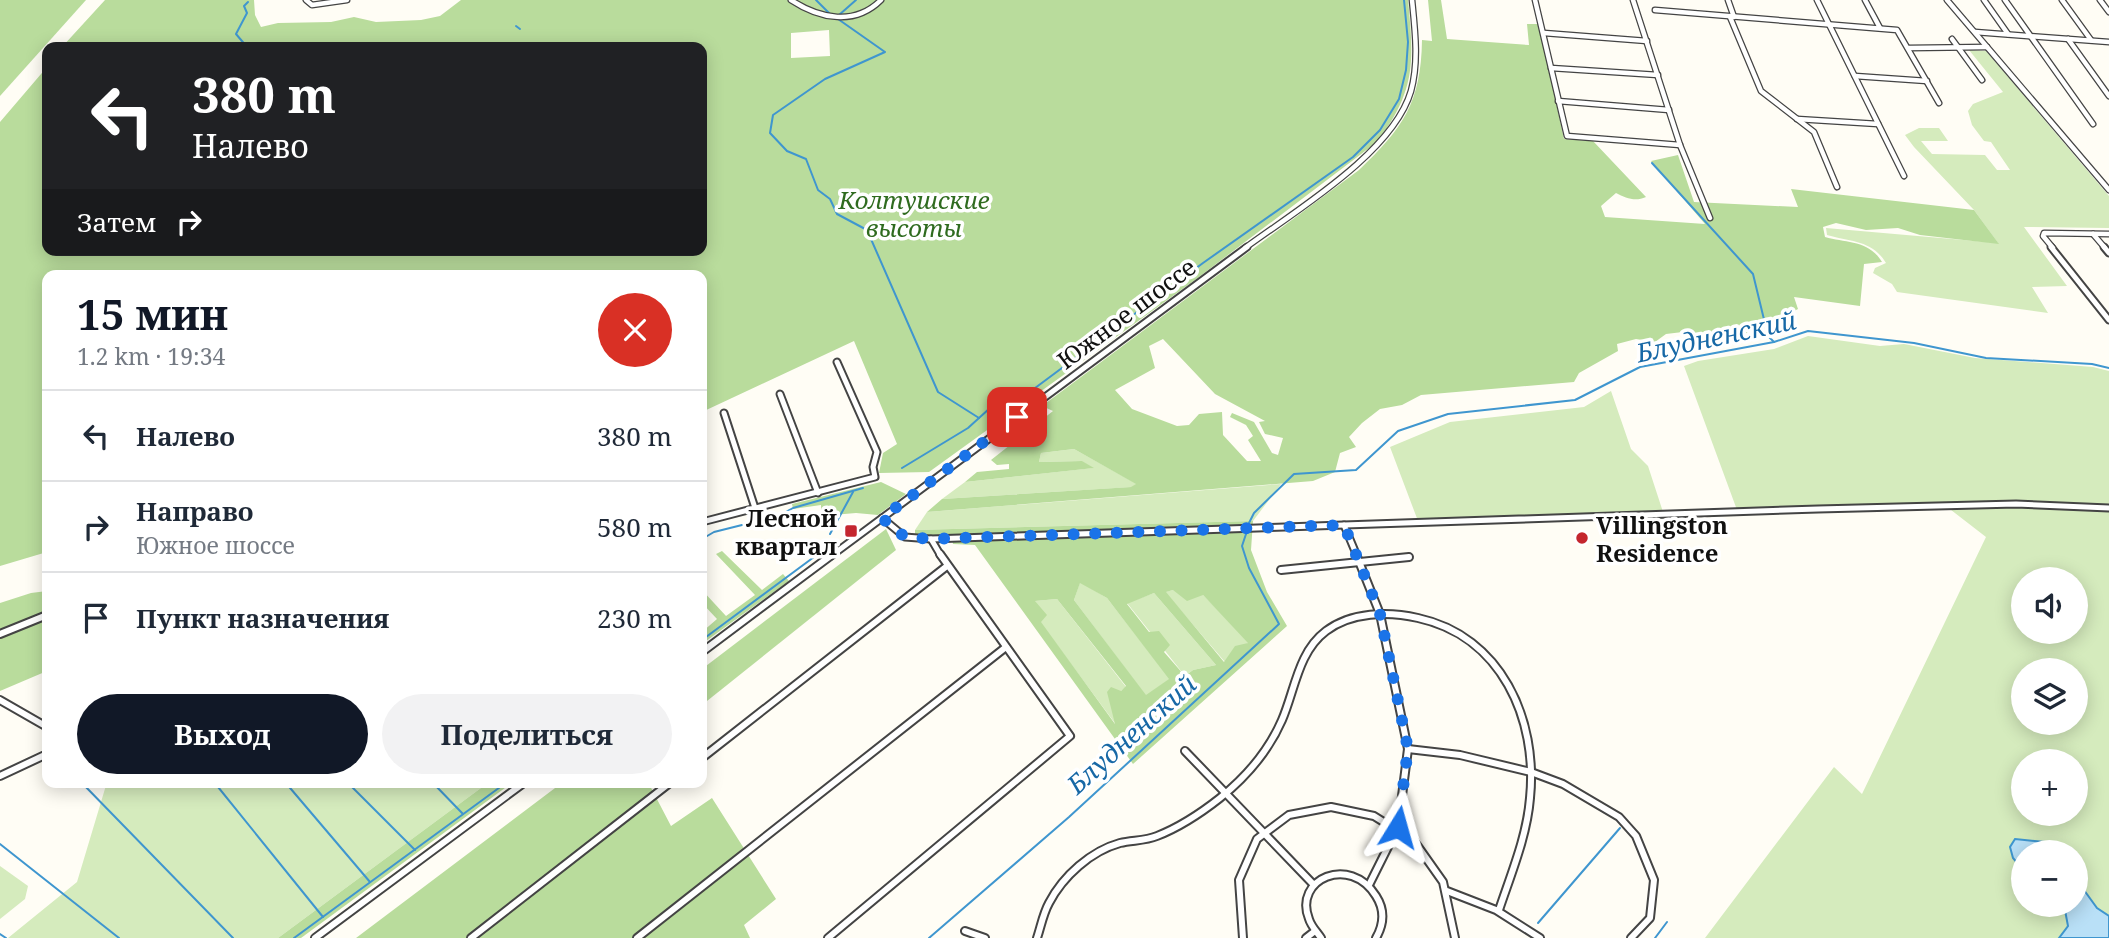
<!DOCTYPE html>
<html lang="ru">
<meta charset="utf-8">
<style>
:root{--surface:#fff;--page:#f2f2f3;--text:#1f2937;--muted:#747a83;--line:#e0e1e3;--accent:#111827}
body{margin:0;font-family:"Noto Serif",serif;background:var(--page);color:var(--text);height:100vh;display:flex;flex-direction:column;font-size:26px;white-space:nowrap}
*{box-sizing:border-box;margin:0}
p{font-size:23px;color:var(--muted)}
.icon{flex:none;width:38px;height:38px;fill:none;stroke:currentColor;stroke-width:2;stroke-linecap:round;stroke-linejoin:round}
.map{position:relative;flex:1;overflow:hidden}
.side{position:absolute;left:42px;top:270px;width:665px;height:518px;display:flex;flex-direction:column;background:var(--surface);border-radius:14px;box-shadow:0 4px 18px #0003}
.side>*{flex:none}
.guide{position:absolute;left:42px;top:42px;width:665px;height:214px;border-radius:14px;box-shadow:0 4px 18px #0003;background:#202124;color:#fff;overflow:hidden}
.fabs{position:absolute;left:2011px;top:567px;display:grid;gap:14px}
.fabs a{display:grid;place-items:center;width:77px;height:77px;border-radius:50%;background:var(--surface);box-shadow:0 4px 18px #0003;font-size:35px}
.pin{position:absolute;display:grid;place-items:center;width:60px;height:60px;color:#fff;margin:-30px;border-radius:14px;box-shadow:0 4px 10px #0006}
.me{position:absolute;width:77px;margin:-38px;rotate:8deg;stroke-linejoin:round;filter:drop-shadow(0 0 5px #0008)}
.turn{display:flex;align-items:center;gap:24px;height:147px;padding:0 35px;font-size:32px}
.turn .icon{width:91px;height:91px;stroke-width:2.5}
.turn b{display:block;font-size:49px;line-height:60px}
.then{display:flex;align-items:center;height:66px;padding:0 35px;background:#0003;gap:14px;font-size:26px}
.round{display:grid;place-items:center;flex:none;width:74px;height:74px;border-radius:37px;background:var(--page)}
.head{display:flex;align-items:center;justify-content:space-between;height:119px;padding:0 35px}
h1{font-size:42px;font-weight:700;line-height:52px;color:var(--accent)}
.primary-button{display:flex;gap:14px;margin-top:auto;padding:14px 35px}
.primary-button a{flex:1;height:80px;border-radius:42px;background:var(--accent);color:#fff;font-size:28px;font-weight:700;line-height:80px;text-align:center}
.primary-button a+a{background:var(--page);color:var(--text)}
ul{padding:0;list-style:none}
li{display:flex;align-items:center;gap:21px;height:91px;padding:0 35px;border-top:2px solid var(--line)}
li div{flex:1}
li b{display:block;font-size:26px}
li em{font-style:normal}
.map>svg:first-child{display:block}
.green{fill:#d5ebbd;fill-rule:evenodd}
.forest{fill:#b9dc9c;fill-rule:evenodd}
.water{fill:#b9e0f7;stroke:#3f96cf;stroke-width:2}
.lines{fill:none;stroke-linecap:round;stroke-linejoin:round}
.stream{stroke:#3f96cf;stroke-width:2}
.minor-far2-casing{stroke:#444;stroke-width:7}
.minor-far1-casing{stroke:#444;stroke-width:9}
.minor-casing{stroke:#444;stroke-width:10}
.minor-far2{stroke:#fff;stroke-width:4.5}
.minor-far1{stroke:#fff;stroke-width:5}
.minor{stroke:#fff;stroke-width:6}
.route{stroke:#1a73e8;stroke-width:12;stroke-dasharray:0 21.6}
.poi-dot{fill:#c4262e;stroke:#fff;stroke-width:2.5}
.labels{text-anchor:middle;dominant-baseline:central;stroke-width:7;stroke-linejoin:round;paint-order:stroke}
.park-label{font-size:24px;font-style:italic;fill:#2f6b1f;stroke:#fff}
.street-label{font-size:24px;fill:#111;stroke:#fff}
.poi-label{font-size:24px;font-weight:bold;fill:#111;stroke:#fff;text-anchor:end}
.water-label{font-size:26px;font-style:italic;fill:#1768a6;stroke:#fff}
</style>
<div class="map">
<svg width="2109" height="938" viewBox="0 0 2109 938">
<rect width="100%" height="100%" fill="#fffdf5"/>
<g class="green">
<path d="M1969,50L1986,51L2109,196V228L2024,227L2067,286L2032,287L2048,313L1897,292L1892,284L1873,273L1875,268L1886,263C1872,240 1851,242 1827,235L1826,228L1998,243L1974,210L1914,147L1905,135L1919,128H1939L1948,141H1921L1932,154L1985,155L1997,170H2010L1991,142L1984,141L1972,125L1968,111L1973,104L2003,92Z"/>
<path d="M1808,336L1880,346L1904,344L1975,358L2093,367L2109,371V938H1705L1834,767L1862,794L1986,537L1942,503L1737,510L1684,366L1698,361L1774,349ZM2023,579H2076V632H2023ZM2023,670H2076V723H2023ZM2023,761H2076V814H2023ZM2023,852H2076V905H2023Z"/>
<path d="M1611,391L1631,449L1648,466L1663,512L1418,521L1390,447L1450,422L1584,407Z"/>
<path d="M1074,449L1137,484L1132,487L942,499L965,482L1093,468L1081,461L1039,462L1041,453Z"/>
<path d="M1281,484L1253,521L915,530L927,512Z"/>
<path d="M1080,582L1107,598L1170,679L1146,696L1074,600Z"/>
<path d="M1173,590L1203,595L1249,642L1225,662L1165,592Z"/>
<path d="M1154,593L1216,665L1193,670L1185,676L1127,603Z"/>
<path d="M1057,599L1126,687L1121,691L1117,726L1040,622L1035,601Z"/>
<path d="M107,782H489L278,938H8L77,882Z"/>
<path d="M0,866L28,886L25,899L0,919Z"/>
</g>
<g class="forest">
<path d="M0,0H86L0,96Z"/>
<path d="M105,0H254L255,15L261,27L278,23L331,22L354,17L376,22L421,20L440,16L461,0H1408C1414,62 1416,90 1377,142L1195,280L929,472L879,473L883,453L897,444L854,341L702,412V275H47V552L0,566V122L47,67V250H702V47H62ZM829,30L830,56L791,58V33Z"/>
<path d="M1428,0H1441L1447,39L1529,45L1527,24H1539L1564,139L1593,141L1646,197C1635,202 1626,198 1616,193L1601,206L1605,217L1705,224L1651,161L1678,155L1694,202L1798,207L1791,189L1974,210L1999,244L1920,235L1898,228L1866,230L1836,223L1823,227L1825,237C1846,243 1869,240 1882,262L1864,264L1860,306L1794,297L1798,309L1754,331L1704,344L1691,331L1666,334L1655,342L1636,339L1617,344L1618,351L1579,373L1574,382L1421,395L1402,405L1380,409L1362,423L1349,437L1356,447L1340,453L1335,472L1313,481L927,512L942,499L1131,487L1136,484L1074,449L1041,453L1039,462L1082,461L1094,468L965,482L977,472L1009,469V464L997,465L991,460L1053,411L1042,406L1359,170C1403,128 1421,103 1422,40L1432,41ZM1163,339L1215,394L1265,421L1259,422L1265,434L1283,438L1278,455L1272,453L1254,422L1232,413L1230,417L1246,425L1253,436L1248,440L1261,461H1247L1223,435L1222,412L1199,414L1189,425L1177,426L1132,409L1115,390L1155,368L1149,346Z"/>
<path d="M881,482L906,494L878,515L856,513L821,516V505L793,509L792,504Z"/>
<path d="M1253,521L1251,550L1267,592L1287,626L1133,764L975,545L953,544L951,535H915V530ZM1080,583L1107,598L1169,679L1146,695L1074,600ZM1173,590L1187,601L1203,595L1248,643L1235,646L1224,662L1166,592ZM1154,593L1216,665L1193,670L1185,676L1164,652L1170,645L1159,631L1149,632L1127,604ZM1057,599L1126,686L1121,691L1111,687L1107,692L1115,724L1041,622L1047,615L1035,601Z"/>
<path d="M886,529L896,550L702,705V669Z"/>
<path d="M722,551L762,590L783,574L789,581L702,644V632L717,619L702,603V590L726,616L755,595L716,554Z"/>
<path d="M47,591V671L0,691V603L31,593Z"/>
<path d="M489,782H513L301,938H278Z"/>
<path d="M563,782H648L671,826L712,798L776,899L744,925L750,938H356Z"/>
</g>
<g class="water">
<path d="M2015,839L2045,842L2058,852H2023V870L2013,858L2010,847Z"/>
<path d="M2076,879L2097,908L2109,916V938H2059L2068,926L2064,905H2076Z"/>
</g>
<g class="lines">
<g class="stream">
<path d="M816,0L830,14"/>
<path d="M839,15L856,0"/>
<path d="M838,19L885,52L825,79L773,115L770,133L787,151L806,159L818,190L830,199L837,214L867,230L938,392L979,418"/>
<path d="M516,26L520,29"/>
<path d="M247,47L236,34L247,13L244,6L248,2"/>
<path d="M1652,163L1753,274L1768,336L1774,342"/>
<path d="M902,468L968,428L1001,398L1027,394L1203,263L1353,157L1380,130L1399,99L1406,70L1408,42L1404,0"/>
<path d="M1249,523L1254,513L1294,474L1356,470L1398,431L1448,414L1575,400L1640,367L1774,342L1808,331L1914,343L1986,358L2092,364L2109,368"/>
<path d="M830,534L853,492"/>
<path d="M702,539L714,532L742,525H763L793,508L863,488"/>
<path d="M702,640L814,557L824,543"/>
<path d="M81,782L233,938"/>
<path d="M214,782L323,917"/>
<path d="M285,782L370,882"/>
<path d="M347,782L415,850"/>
<path d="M432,782L463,814"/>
<path d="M0,844L119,938"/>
<path d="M1538,923L1620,828"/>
<path d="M0,934L6,938"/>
<path d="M294,938L507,782"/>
<path d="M929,938L1069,817L1279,624L1249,568L1242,546L1247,531"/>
<path d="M1655,938L1667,922"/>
</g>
<g class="minor-far2-casing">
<g id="minor-far2">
<path d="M306,0L312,5L347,0"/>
<path d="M791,0C820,19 855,26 881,0"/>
<path d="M1535,0L1567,136L1680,145"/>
<path d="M1633,0L1680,145L1710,218"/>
<path d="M1728,0L1734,17"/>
<path d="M1817,0L1904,176"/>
<path d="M1865,0L1880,28"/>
<path d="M1947,0L2109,190"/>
<path d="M1984,0L2008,34"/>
<path d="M2005,0L2093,124"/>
<path d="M2062,0L2091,40"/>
<path d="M2100,0L2109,12"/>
<path d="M1655,10L1897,30L1939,103"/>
<path d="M1730,17L1761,91L1814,132L1837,187"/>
<path d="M1975,32L2109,42"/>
<path d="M1544,33L1647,41"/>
<path d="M1952,39L1982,80"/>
<path d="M2068,39L2109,96"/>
<path d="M1909,48L1987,47"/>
<path d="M1551,68L1658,75"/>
<path d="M1855,76L1927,81"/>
<path d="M1558,101L1669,110"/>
<path d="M1797,119L1878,124"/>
<path d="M2093,234L2105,248"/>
<path d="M1245,248C1295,211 1393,153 1411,91C1419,62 1415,30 1412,0"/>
<path d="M2053,248L2043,236L2044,233L2109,234"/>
</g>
</g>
<g class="minor-far1-casing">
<g id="minor-far1">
<path d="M2051,247L2109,320"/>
<path d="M2104,247L2109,253"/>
<path d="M780,394L818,493"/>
<path d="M724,413L755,508"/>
<path d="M882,518L905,537L931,539L1818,509L2016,504L2109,508"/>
<path d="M702,522L875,477L873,467L877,452L837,362"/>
<path d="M1344,525L1357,556"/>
<path d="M931,539L941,556"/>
<path d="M831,556L1247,247"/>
</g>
</g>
<g class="minor-casing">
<g id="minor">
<path d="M1356,554L1380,614L1408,749L1398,827L1369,885"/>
<path d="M1281,570L1409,557"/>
<path d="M0,634L47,615"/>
<path d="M702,652L833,554"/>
<path d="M0,700L47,727"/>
<path d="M1408,749L1460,755L1531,772L1563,784L1619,817L1636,836L1654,880L1650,918L1631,938"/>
<path d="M1185,751L1313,884"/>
<path d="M702,758L947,566"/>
<path d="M0,776L47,754"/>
<path d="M1447,891L1496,910L1540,938"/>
<path d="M965,931L985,938"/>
<path d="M315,938L525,782"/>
<path d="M471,938L671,782"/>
<path d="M637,938L1006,647"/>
<path d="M828,938L1070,736L940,554"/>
<path d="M1037,938C1041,926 1043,914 1049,903C1063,876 1091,851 1120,843C1132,840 1145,841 1157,836C1180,827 1201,813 1220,798C1246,777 1269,750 1282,720C1295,690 1298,652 1326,631C1351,612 1388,611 1418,618C1501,636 1538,719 1530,798C1527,836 1511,874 1499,910"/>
<path d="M1243,938L1239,880L1257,839L1289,815L1331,807L1374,816L1414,841L1443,882L1455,938"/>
<path d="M1306,938L1315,931"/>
<path d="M1321,938C1317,932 1311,926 1309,919C1293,879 1350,854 1376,896C1385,910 1384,924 1376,938"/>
</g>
</g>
<use href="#minor-far2" class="minor-far2"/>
<use href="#minor-far1" class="minor-far1"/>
<use href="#minor" class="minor"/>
</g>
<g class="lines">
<path class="route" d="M1017,417L882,518L905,537L931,539L1344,525L1380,614L1408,749L1398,827"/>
</g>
<g class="poi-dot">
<rect x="844" y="524" width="14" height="14" rx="3.5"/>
<circle cx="1582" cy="538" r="7"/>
</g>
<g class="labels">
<g class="park-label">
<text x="914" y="199">Колтушские<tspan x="914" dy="28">высоты</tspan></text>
</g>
<g class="street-label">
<text transform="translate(1126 313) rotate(-37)">Южное шоссе</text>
</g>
<g class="poi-label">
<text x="837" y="517">Лесной<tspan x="837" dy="28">квартал</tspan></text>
<text x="1596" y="524" text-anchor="start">Villingston<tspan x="1596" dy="28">Residence</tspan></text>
</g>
<g class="water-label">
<text transform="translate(1716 336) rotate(-12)">Блудненский</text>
<text transform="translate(1131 734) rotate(-42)">Блудненский</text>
</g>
</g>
</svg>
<div class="fabs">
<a><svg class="icon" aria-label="sound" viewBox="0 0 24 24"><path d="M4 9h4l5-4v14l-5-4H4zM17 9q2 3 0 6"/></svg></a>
<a><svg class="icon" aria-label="layers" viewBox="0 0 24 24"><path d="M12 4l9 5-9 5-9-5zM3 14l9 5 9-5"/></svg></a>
<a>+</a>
<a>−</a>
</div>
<div class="pin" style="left:1017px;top:417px;background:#d93025"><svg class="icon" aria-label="arrive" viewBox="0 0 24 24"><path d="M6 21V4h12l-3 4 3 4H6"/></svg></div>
<svg class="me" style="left:1398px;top:827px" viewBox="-20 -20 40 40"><path d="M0-17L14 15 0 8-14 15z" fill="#1a73e8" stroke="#fff" stroke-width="4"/></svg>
<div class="guide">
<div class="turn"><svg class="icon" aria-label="left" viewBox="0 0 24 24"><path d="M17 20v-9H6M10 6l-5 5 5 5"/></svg><div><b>380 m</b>Налево</div></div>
<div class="then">Затем<svg class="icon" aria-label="right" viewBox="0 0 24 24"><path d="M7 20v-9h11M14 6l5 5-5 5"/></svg></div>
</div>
<section class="side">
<div class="head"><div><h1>15 мин</h1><p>1.2 km · 19:34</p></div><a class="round" style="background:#d93025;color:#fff"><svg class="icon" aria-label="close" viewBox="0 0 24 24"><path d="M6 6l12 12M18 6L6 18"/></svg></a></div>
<ul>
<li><svg class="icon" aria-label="left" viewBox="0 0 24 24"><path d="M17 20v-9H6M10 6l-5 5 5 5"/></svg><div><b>Налево</b></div><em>380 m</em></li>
<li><svg class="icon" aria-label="right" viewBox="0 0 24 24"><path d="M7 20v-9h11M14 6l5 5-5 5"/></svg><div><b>Направо</b><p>Южное шоссе</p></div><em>580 m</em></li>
<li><svg class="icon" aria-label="arrive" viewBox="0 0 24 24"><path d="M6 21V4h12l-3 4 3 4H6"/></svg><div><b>Пункт назначения</b></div><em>230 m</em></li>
</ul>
<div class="primary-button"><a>Выход</a><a>Поделиться</a></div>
</section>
</div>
